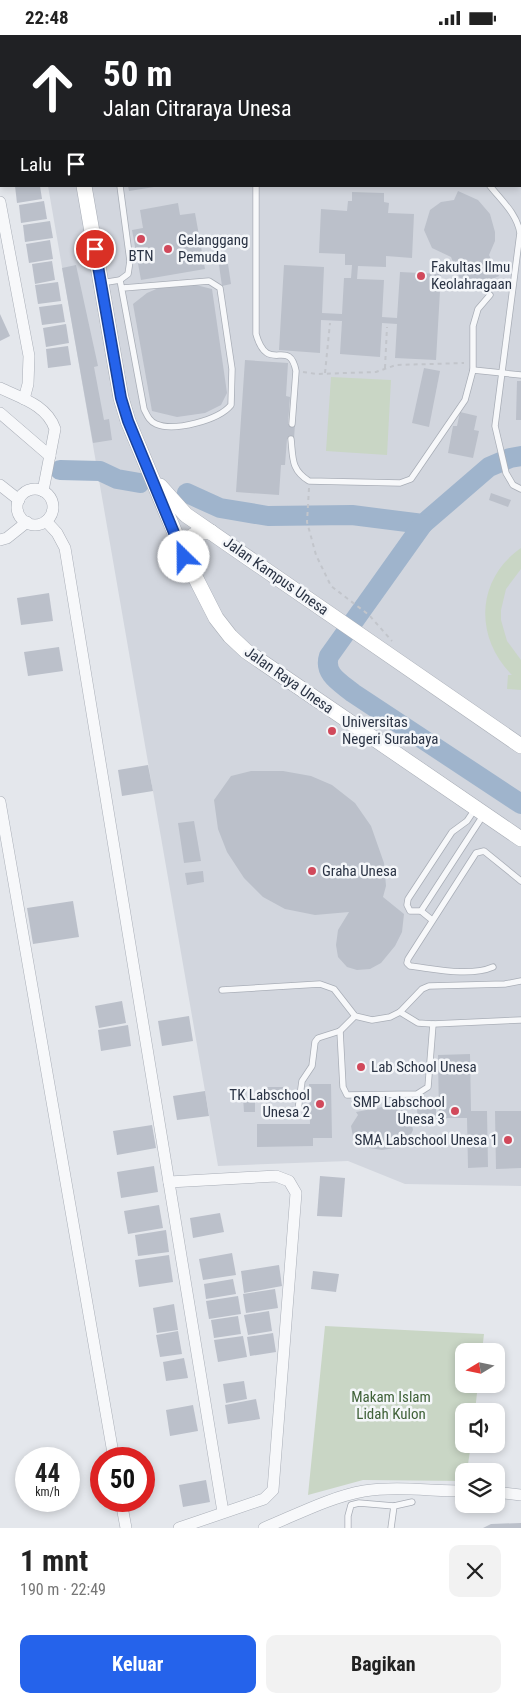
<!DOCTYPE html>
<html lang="id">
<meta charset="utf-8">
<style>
:root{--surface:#fff;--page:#f2f2f2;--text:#222;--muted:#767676;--accent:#2563eb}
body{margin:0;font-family:"Roboto Condensed",sans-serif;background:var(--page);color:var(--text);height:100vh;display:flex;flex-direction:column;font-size:19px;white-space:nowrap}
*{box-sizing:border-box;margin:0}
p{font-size:16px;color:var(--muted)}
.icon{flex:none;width:28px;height:28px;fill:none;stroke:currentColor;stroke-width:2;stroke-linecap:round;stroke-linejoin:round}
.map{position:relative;height:1493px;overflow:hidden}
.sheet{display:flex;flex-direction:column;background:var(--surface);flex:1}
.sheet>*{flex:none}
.top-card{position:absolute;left:0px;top:0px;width:521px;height:152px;box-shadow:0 2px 8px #0003;background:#202124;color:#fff;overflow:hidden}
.needle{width:32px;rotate:260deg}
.controls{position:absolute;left:455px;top:1308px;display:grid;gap:10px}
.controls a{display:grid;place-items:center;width:50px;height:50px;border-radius:10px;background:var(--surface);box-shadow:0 2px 8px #0003;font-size:25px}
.speed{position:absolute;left:15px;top:1412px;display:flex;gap:10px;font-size:25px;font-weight:700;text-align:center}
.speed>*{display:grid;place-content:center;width:65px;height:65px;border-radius:50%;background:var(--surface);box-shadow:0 2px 8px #0003;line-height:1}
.speed small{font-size:12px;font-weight:400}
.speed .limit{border:8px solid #d22;background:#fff;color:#111}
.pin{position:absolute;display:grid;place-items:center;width:42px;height:42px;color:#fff;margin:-21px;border:2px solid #fff;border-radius:50%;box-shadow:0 1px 5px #0007}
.me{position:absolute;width:55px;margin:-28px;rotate:337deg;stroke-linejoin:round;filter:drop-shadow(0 0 4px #0008)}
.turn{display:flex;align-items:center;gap:18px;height:105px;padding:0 20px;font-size:22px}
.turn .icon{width:65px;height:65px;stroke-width:2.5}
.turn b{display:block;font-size:35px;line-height:42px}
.then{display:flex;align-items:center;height:48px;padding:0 20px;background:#0003;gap:10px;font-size:19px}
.round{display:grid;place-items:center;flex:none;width:52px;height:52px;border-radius:10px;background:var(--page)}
.head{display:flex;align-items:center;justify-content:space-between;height:85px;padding:0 20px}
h1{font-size:30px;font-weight:700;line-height:38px}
.primary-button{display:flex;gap:10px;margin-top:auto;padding:10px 20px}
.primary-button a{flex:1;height:58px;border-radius:10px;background:var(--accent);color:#fff;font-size:20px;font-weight:700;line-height:58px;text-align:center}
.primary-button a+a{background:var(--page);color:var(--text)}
.status{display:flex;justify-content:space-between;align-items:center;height:35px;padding:0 25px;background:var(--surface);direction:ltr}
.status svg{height:14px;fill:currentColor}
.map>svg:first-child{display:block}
.built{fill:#d2d6de}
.green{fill:#c9d6c5}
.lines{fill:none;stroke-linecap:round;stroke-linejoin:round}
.river{stroke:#9fb4cc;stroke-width:20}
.building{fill:#bbc0ca}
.lane-casing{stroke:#a9aeb7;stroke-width:7}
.street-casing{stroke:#a9aeb7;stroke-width:12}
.secondary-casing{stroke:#a9aeb7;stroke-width:16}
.path{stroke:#c2c5cb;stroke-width:2;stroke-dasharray:4 4;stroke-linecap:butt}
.lane{stroke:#f7f8fa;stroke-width:5.5}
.street{stroke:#f7f8fa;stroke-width:11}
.secondary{stroke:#fff;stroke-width:15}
.route-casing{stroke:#184099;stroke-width:12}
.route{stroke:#2563eb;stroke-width:9}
.poi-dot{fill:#d1495b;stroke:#f4f6f9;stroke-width:2}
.labels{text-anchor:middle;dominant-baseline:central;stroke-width:5;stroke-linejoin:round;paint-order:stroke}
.poi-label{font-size:15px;fill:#2b3445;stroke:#f4f6f9;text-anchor:start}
.street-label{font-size:15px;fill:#2b3445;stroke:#f4f6f9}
.park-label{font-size:15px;fill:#3f6138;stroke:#f4f6f9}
</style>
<div class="status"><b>22:48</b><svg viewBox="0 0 49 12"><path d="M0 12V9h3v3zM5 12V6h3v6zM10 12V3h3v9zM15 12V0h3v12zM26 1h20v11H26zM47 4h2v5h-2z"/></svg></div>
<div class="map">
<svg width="521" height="1493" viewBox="0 0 521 1493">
<rect width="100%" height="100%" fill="#e4e7ec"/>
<path class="built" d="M21,0H521V1151L405,1149L348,1126L218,1131L48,151H520V1Z"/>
<g class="green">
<path d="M331,342L391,345L387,420L326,416Z"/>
<path d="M521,513V534L506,554L501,575V585L507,606L521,625V655L507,654L508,640H512C474,602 476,544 521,513Z"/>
<path d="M325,1291L484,1299L482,1316H464V1349H478L475,1376H464V1409H471L467,1436H464V1446L363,1445L308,1460Z"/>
</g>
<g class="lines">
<g class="river">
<path d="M60,435L100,436L117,444L140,448"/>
<path d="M187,458L220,473L268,481L352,480L423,489L489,432L510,423L521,421"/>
<path d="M423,489L329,621C323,639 341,648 353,658L521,769"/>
</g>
</g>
<g class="building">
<path d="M15,151H40L42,164L17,168Z"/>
<path d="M128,151H154V152L129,156Z"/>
<path d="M458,156L478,165L490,179L495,197V206L489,220L499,241L465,256L451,222L432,213L424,195L430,175L441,167L454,165Z"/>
<path d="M352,157L384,158V167L389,168L388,178L414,179L412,223L386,221V232L358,231L357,244L384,245L382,282L397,283L400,237L441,239L436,325L395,323L397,289L382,288L380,322L340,319L342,286L321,285L320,318L279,315L284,230L324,232L322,278L342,279L344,243H351L352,230H345V219L319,218L321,174L347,176L348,166H352Z"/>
<path d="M44,166L47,184L21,188L19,170Z"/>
<path d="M178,168L180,180L195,178L205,234L141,245L132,195L143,193L140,175Z"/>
<path d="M50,186L53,203L25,207L23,190Z"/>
<path d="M50,205L53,224L29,228L26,209Z"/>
<path d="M52,226L55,245L35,249L32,229Z"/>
<path d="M228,229L231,249L222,251L219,230Z"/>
<path d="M76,230L98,331L94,332L104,385L109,384L112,405L93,408L62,233Z"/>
<path d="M58,247L61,266L38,269L35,250Z"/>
<path d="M188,248L212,254L227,358L221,370L205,378L177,382L152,376L133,269L147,258L161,252Z"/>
<path d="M62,269L65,287L42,290L39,272Z"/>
<path d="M0,279L10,301L0,306Z"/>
<path d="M66,289L69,308L46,312L43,293Z"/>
<path d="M68,311L71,330L48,333L46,314Z"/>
<path d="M245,325L288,328L286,361L290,362L288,389H295L294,404H287L285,430H281L279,460L236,457Z"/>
<path d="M424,333L440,336L429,392L412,388Z"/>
<path d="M517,346H521V385H516Z"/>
<path d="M460,377L477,381L474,395L479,396L473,423L448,418L453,391H457Z"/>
<path d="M491,458L511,465L508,472L489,465Z"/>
<path d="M49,558L53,586L21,590L17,563Z"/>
<path d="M59,612L63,636L28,641L24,617Z"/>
<path d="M148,730L153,756L122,761L118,735Z"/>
<path d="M251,736H283L311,741L332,750L355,768L371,791L384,828L386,851L383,862L404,879L402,897L395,911L381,928L370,934L357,935L347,932L338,922L336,910L338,895L349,877L315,880L285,874L263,862L244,843L227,817L218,794L214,765L231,741Z"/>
<path d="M194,786L201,826L184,828L178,788Z"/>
<path d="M203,836L204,847L187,850L185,838Z"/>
<path d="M73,866L79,902L33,909L27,873Z"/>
<path d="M122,966L126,988L99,993L95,971Z"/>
<path d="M189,981L193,1006L162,1011L158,986Z"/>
<path d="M128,990L131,1011L101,1016L98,995Z"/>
<path d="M470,1019L471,1076H487L488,1132L468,1133L467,1083H439L438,1020Z"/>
<path d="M309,1049H331L332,1103H313V1111L257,1112V1089H310Z"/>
<rect x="265" y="1052" width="19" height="12"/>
<path d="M205,1056L209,1081L177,1085L173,1061Z"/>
<path d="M243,1062H255V1077H244Z"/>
<path d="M382,1072L406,1076L405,1079L411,1085L413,1095L407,1107V1111L382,1115L357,1111L358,1107L353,1102L351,1091L358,1080L356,1077Z"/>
<path d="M417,1074H436V1085L418,1086Z"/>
<path d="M495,1076H521V1133L496,1134Z"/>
<path d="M152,1090L156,1113L117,1120L113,1096Z"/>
<path d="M154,1131L158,1157L121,1163L117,1137Z"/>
<path d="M320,1141L345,1143L342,1182L317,1181Z"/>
<path d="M159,1170L163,1193L128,1199L124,1176Z"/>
<path d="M220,1178L224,1197L193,1203L190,1183Z"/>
<path d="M166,1195L169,1217L138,1221L135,1200Z"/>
<path d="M232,1218L236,1240L203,1245L199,1224Z"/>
<path d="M169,1220L173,1247L139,1252L135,1225Z"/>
<path d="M279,1230L282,1251L244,1258L241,1236Z"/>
<path d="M313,1236L339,1239L336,1257L311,1254Z"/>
<path d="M233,1244L236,1259L206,1264L204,1249Z"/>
<path d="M275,1254L278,1273L246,1278L243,1259Z"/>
<path d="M238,1261L241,1279L209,1284L206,1266Z"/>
<path d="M174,1269L178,1295L157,1298L153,1273Z"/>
<path d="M269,1276L272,1296L248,1300L244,1280Z"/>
<path d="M238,1281L241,1299L214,1303L211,1285Z"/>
<path d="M178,1296L182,1319L160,1322L156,1300Z"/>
<path d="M273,1298L276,1317L250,1321L247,1302Z"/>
<path d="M243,1301L247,1322L218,1327L214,1305Z"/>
<path d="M184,1323L188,1343L166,1346L163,1327Z"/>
<path d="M244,1346L247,1364L226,1368L223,1349Z"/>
<path d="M256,1364L260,1384L228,1389L225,1370Z"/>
<path d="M193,1370L198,1396L170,1401L166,1375Z"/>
<path d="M206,1445L210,1467L183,1472L179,1450Z"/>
<path d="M521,1488V1493H483L491,1489Z"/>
</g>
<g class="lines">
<g class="lane-casing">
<g id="lane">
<path d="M81,0V1"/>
<path d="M250,1L251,0"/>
<path d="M333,1V0"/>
<path d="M520,108L521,106"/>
<path d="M256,151V299C268,341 289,301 296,336L292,389"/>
<path d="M490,151C502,166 517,179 520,198L495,391L506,438L513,450L521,454"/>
<path d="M120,245L144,374C147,380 149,386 156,389C174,397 219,385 231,370L232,334L220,253L209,246L123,253"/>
<path d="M101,248L120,245L128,239L130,226L120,151"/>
<path d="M473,335L521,340"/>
<path d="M291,404C293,423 291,435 309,446L400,448L411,444L465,365L473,335V291L478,274L490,260"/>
<path d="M475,774L467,786L452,797L408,864L407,870L410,876H421L484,779"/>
<path d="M421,876L432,885"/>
<path d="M493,932C470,942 435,934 410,931L407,928L408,924L476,818L484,816L521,846"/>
<path d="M222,955L320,949L334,954L355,981L372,985L390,982L400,977L422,954L429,951L505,949L521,946"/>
<path d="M400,977L418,988L433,989L521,985"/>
<path d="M340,996L343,1052L347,1060L417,1059L428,1052L433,989"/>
<path d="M266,1077L298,1075L302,1046L312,1031L315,1007L318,1003L340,996L355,981"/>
<path d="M348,1493V1481L351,1470L359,1468L394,1471"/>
<path d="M391,1493L394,1471L412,1467"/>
</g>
</g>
<g class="street-casing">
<g id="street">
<path d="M0,167L29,321L28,349L24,364"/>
<path d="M0,353C21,363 47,370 55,394L43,456"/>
<path d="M0,378L50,421"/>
<path d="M0,450L19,465"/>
<circle cx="35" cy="472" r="18"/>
<path d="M46,486L57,498L65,513L223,1477"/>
<path d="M0,505L7,503L27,487"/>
<path d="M0,767L114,1424"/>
<path d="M169,1147L276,1141L289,1146L296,1158L273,1455L264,1464L179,1493"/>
<path d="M496,1457L521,1460"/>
<path d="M121,1466L126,1493"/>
<path d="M264,1493C296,1480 330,1462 364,1456C396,1451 431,1456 464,1456"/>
</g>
</g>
<g class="secondary-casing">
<g id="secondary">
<path d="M57,0V1"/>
<path d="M84,151L121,363L128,386L185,522L216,583L230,601L246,616L521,804"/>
<path d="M160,451L186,480L521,711"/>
<path d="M185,522C184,505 194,495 211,497"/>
</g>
</g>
<g class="path">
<path d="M425,1V0"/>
<path d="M385,333L387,292"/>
<path d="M303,337L317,339L376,337L396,330L464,328"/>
<path d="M325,338L330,288"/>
<path d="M309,453L307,487L316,520L331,551L369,580L392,606"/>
</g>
<use href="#lane" class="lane"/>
<use href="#street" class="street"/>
<use href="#secondary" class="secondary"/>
</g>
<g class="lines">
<g class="route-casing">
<path id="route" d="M95,214L121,363L128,386L184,522"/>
</g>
<use href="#route" class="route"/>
</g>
<g class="poi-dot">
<circle cx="141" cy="204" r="5"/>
<circle cx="168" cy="214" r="5"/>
<circle cx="421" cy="241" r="5"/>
<circle cx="332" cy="696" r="5"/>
<circle cx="312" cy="836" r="5"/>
<circle cx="361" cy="1032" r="5"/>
<circle cx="320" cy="1069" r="5"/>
<circle cx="455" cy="1076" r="5"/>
<circle cx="508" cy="1105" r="5"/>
</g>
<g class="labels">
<g class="poi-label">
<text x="178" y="205">Gelanggang<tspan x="178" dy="17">Pemuda</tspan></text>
<text x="141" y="221" text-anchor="middle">BTN</text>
<text x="431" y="232">Fakultas Ilmu<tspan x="431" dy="17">Keolahragaan</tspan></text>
<text x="342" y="687">Universitas<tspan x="342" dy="17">Negeri Surabaya</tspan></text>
<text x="322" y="836">Graha Unesa</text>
<text x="371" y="1032">Lab School Unesa</text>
<text x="310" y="1060" text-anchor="end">TK Labschool<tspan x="310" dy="17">Unesa 2</tspan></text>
<text x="445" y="1067" text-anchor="end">SMP Labschool<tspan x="445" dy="17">Unesa 3</tspan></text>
<text x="498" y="1105" text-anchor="end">SMA Labschool Unesa 1</text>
</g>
<g class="street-label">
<text transform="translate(276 541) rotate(35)">Jalan Kampus Unesa</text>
<text transform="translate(289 645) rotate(35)">Jalan Raya Unesa</text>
</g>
<g class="park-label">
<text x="391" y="1362">Makam Islam<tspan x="391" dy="17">Lidah Kulon</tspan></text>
</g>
</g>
</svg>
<div class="controls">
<a><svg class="needle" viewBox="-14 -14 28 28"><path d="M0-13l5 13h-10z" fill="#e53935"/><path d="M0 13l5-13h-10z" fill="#767676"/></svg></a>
<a><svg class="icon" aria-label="sound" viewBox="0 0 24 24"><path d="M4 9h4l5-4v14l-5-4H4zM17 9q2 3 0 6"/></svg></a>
<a><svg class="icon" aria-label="layers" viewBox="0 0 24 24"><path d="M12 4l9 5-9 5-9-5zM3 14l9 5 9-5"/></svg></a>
</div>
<div class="speed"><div>44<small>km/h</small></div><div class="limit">50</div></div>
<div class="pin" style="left:95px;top:214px;background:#d93025"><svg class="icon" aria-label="arrive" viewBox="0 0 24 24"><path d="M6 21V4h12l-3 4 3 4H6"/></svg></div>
<svg class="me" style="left:184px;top:522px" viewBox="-20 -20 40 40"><circle r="19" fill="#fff"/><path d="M0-13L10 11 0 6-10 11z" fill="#2563eb"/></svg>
<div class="top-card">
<div class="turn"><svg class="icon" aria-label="ahead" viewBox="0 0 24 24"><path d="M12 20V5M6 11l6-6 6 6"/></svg><div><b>50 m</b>Jalan Citraraya Unesa</div></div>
<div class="then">Lalu<svg class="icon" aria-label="arrive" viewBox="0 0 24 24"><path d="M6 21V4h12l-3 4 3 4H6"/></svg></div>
</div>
</div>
<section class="sheet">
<div class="head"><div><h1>1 mnt</h1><p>190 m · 22:49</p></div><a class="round"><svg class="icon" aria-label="close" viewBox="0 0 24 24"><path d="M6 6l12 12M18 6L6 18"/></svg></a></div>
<div class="primary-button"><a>Keluar</a><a>Bagikan</a></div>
</section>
